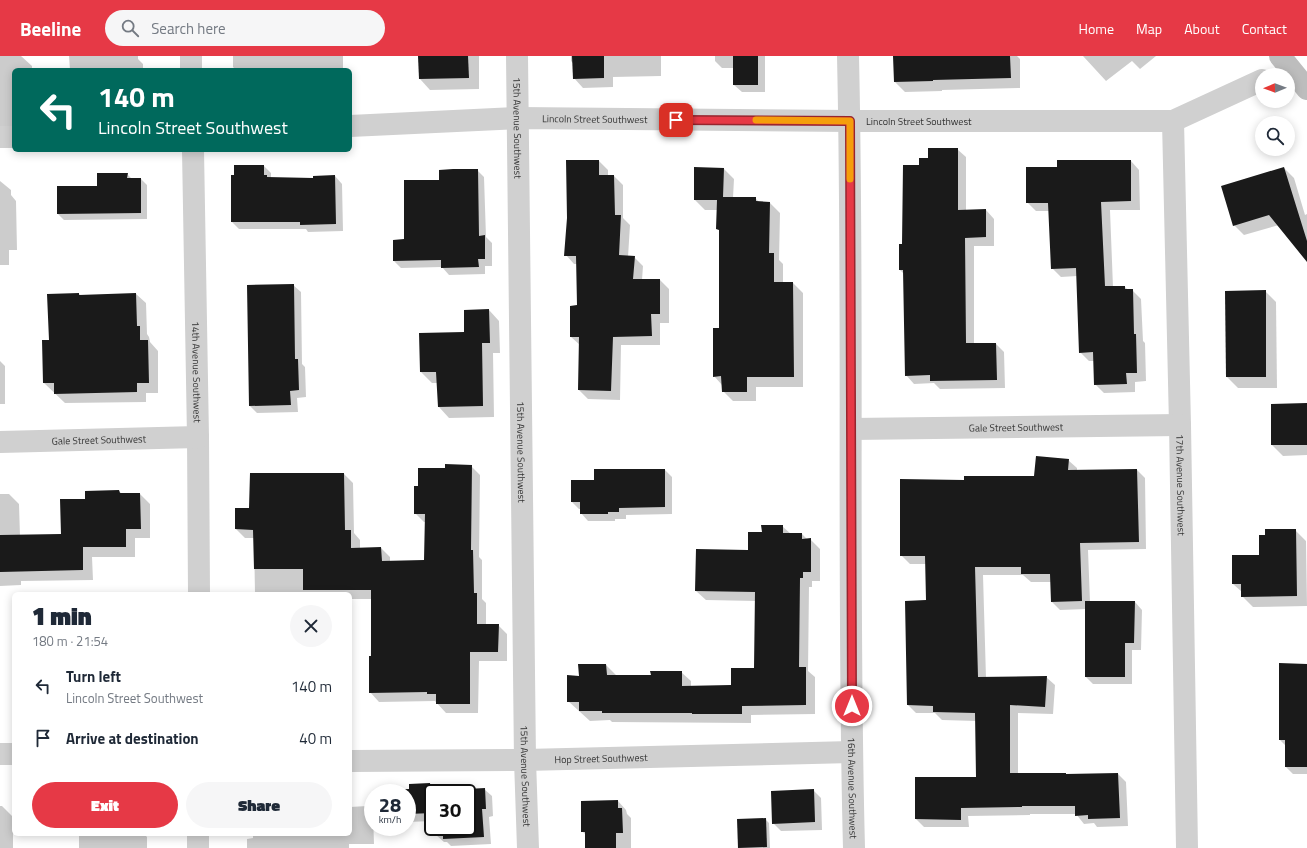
<!DOCTYPE html>
<meta charset="utf-8">
<style>
:root{--surface:#fff;--page:#f6f6f7;--text:#1f2937;--muted:#747a83;--accent:#e63946}
body{margin:0;font-family:"Titillium Web",sans-serif;background:var(--page);color:var(--text);height:100vh;display:flex;flex-direction:column;font-size:15px;white-space:nowrap}
*{box-sizing:border-box;margin:0}
p{font-size:13px;color:var(--muted)}
.icon{flex:none;width:22px;height:22px;fill:none;stroke:currentColor;stroke-width:2;stroke-linecap:round;stroke-linejoin:round}
.map{position:relative;flex:1;overflow:hidden}
.drawer{position:absolute;left:12px;top:536px;width:340px;height:244px;display:flex;flex-direction:column;background:var(--surface);border-radius:6px;box-shadow:0 2px 10px #0003}
.drawer>*{flex:none}
.guide{position:absolute;left:12px;top:12px;width:340px;height:84px;border-radius:6px;box-shadow:0 2px 10px #0003;background:#00695c;color:#fff;overflow:hidden}
.needle{width:26px;rotate:269deg}
.buttons{position:absolute;left:1255px;top:12px;display:grid;gap:8px}
.buttons a{display:grid;place-items:center;width:40px;height:40px;border-radius:50%;background:var(--surface);box-shadow:0 2px 10px #0003;font-size:20px}
.speed{position:absolute;left:364px;top:728px;display:flex;gap:8px;font-size:20px;font-weight:700;text-align:center}
.speed>*{display:grid;place-content:center;width:52px;height:52px;border-radius:50%;background:var(--surface);box-shadow:0 2px 10px #0003;line-height:1}
.speed small{font-size:10px;font-weight:400}
.speed .limit{border:2px solid #111;border-radius:6px;background:#fff;color:#111}
.pin{position:absolute;display:grid;place-items:center;width:34px;height:34px;color:#fff;margin:-17px;border-radius:8px;box-shadow:0 2px 6px #0006}
.me{position:absolute;width:44px;margin:-22px;rotate:0deg;stroke-linejoin:round;filter:drop-shadow(0 0 3px #0008)}
.turn{display:flex;align-items:center;gap:14px;height:84px;padding:0 20px;font-size:18px}
.turn .icon{width:52px;height:52px;stroke-width:2.5}
.turn b{display:block;font-size:28px;line-height:34px}
.round{display:grid;place-items:center;flex:none;width:42px;height:42px;border-radius:21px;background:var(--page)}
.head{display:flex;align-items:center;justify-content:space-between;height:68px;padding:0 20px}
h1{font-size:24px;font-weight:800;line-height:30px}
.button{display:flex;gap:8px;margin-top:auto;padding:8px 20px}
.button a{flex:1;height:46px;border-radius:24px;background:var(--accent);color:#fff;font-size:16px;font-weight:800;line-height:46px;text-align:center}
.button a+a{background:var(--page);color:var(--text)}
ul{padding:0;list-style:none}
li{display:flex;align-items:center;gap:12px;height:52px;padding:0 20px}
li div{flex:1}
li b{display:block;font-size:15px}
li em{font-style:normal}
header{display:flex;align-items:center;gap:24px;box-sizing:border-box;height:56px;padding:0 20px;background:var(--accent);color:#fff}
header strong{font-size:19px}
nav{display:flex;gap:22px;margin-inline-start:auto;font-size:14px}
.search{width:280px;height:36px;background:var(--page);display:flex;align-items:center;gap:10px;box-sizing:border-box;padding:0 14px;border-radius:22px;color:var(--muted);font-size:15px}
.map>svg:first-child{display:block}
.shadow{fill:#0003}
.building{fill:#1a1a1a}
.lines{fill:none;stroke-linecap:round;stroke-linejoin:round}
.street{stroke:#d0d0d0;stroke-width:22}
.secondary{stroke:#bdbdbd;stroke-width:22}
.route-casing{stroke:#96252e;stroke-width:10}
.route{stroke:#e63946;stroke-width:7}
.slow{stroke:#f59e0b;stroke-width:7}
.labels{text-anchor:middle;dominant-baseline:central;stroke-width:4;stroke-linejoin:round;paint-order:stroke}
.street-label{font-size:10px;fill:#333;stroke:#fff}
</style>
<header>
<strong>Beeline</strong>
<div class="search"><svg class="icon" aria-label="search" viewBox="0 0 24 24"><circle cx="10" cy="10" r="6"/><path d="M15 15l6 6"/></svg>Search here</div>
<nav><a>Home</a><a>Map</a><a>About</a><a>Contact</a></nav>
</header>
<div class="map">
<svg width="1307" height="792" viewBox="0 0 1307 792">
<rect width="100%" height="100%" fill="#fff"/>
<g class="shadow">
<path d="M0,0H21L32,10V14H14V70H0Z"/>
<path d="M69,0H138V3L143,8V14H70Z"/>
<path d="M233,0H343V14H236L233,11Z"/>
<path d="M419,0H479V33L430,34L420,23Z"/>
<path d="M571,0H661V20L613,21V31L583,32L574,22V8L571,5Z"/>
<path d="M715,0H765V36H742L734,29V12H722L715,5Z"/>
<path d="M894,0H1017L1020,3V32L942,34V35L905,36L895,26Z"/>
<path d="M1083,0H1156L1140,13L1132,5L1106,25Z"/>
<path d="M957,93L966,101V155L986,154L994,163V190H974V288H996L1004,296L1005,332L940,333L934,327L914,328L906,319L904,218L900,214L903,189L920,110L929,103Z"/>
<path d="M599,105L608,114V120H614L623,129V162L630,169L628,201H634L643,210L642,224H660L669,233V267H660V289H621L620,344L588,343L579,334L580,289L571,281L578,250V208H574L566,199Z"/>
<path d="M1131,105L1139,114L1140,154H1110L1113,231H1125L1128,234H1132L1141,243L1143,285L1145,287L1146,325L1135,326V336L1104,337L1095,328L1094,305H1089L1080,296L1077,220L1061,221L1052,212L1049,155H1036L1027,146L1058,112Z"/>
<path d="M264,110L271,117V122L314,123L335,120L342,128L343,175L308,176L306,173H239L232,166Z"/>
<path d="M1284,112L1294,122L1305,159L1307,158V204L1279,169L1244,179L1234,169Z"/>
<path d="M724,113L734,123L733,142H755L759,146L770,147L780,157L779,204L783,208V227H793L803,237V331H756V345H733L723,335L722,329L714,320L720,273V175L718,173V154H705L695,144Z"/>
<path d="M477,114L484,121L486,181L492,187V210H485V218L449,219L442,211L401,212L394,205L440,125Z"/>
<path d="M127,118L132,123H141L147,129V163L64,164L58,158L98,131Z"/>
<path d="M0,125L11,134V139L16,145L17,194H9V209H0Z"/>
<path d="M293,229L301,236L302,308L305,311L306,341L297,342L298,356L257,357L250,350Z"/>
<path d="M1265,235L1276,246L1277,332H1238L1227,321L1226,236Z"/>
<path d="M79,238L82,240L136,238L146,247L147,278L149,281L150,286L158,295V337H146V346L65,347L44,327L43,285H50Z"/>
<path d="M489,254L499,265L500,297H493L494,361L449,362L439,351L438,327H432L421,316L465,277Z"/>
<path d="M0,302V305L5,310V348H0Z"/>
<path d="M1307,348V399L1283,400L1272,389Z"/>
<path d="M1068,404L1077,412V415L1137,414L1145,422L1146,493L1088,494L1090,546H1135L1142,554L1141,594H1132V628H1093L1086,621V553L1060,554L1052,546L1051,526H1031L1023,519H983L986,622L1046,621L1055,629L1053,658L1018,657V718L1067,719L1118,718L1126,726L1128,770L1097,771L1094,767L1084,768L1076,758H1030V759L968,760L969,771H924L916,763L977,722L976,665L942,664L935,657H916L908,649L927,545V508H910L901,499L965,425L1035,421Z"/>
<path d="M471,410L480,419L479,501L482,504V543L486,547V569H498L507,578V605H479L478,657H446L435,645L379,646L370,636L372,543H350V538H255L254,482H245L236,473V453H250L344,418L353,427L354,477L360,484V493L381,492L390,501V505H425L426,466H424L415,457L419,431L446,413Z"/>
<path d="M665,414L672,421V458L626,459V463H615V465H588L581,457V453H579L572,446L595,425Z"/>
<path d="M119,435L122,438H140L150,448V482H135V501H92L93,524L21,525V529L0,530V438H9L19,448L20,480L62,479L86,444Z"/>
<path d="M782,470L791,478H802L807,483H810L820,493V525H812V531H809L808,615L815,621V658L751,659V667L612,666L610,664L590,665L568,645L580,621L606,609L616,619V620H652L681,616L691,625V631L732,630L755,613L756,545L706,544L696,535L749,495L763,477Z"/>
<path d="M1295,474L1306,485L1307,550L1253,551L1242,540V536L1233,528L1260,500Z"/>
<path d="M1307,609V718H1293L1286,711V690L1280,684Z"/>
<path d="M430,728L438,736L484,733L492,740L493,760L489,761L491,788L451,790L447,786H444L436,779V771H467V737H433V765L407,766V737H388L410,734Z"/>
<path d="M813,734L821,742L822,774L781,775L773,767Z"/>
<path d="M618,745L626,754L627,758L631,762V792H586V779L582,775Z"/>
<path d="M0,750H2L13,761V792H0Z"/>
<path d="M367,750L373,757L374,788H349V792H247V783L253,782V778H350V751Z"/>
<path d="M765,763L769,767L770,792H739Z"/>
<path d="M79,778H144L147,781V792H79Z"/>
</g>
<g class="building">
<path d="M418,0H468L469,22L419,23Z"/>
<path d="M572,0H604V22L573,23Z"/>
<rect x="733" y="0" width="25" height="29"/>
<path d="M893,0H1010L1011,22L933,24V25L894,26Z"/>
<path d="M928,92H958V154L986,153V181L965,182L966,287H996L997,324L930,325V319L905,320L903,214H899V188H902L903,109H919V102H928Z"/>
<path d="M566,104H599V119H614L615,159H621L619,199L635,200L633,223H660V258H651L652,280L613,281L611,335L578,334L579,281H570V250L577,249L576,200H564L567,162Z"/>
<path d="M1057,104H1131V145L1101,146L1105,230H1125V233H1133L1134,278H1136L1137,317H1126L1127,328L1094,329L1093,296L1079,297L1076,212L1051,213L1048,147H1026V111H1057Z"/>
<path d="M234,109H264V119H267V121L313,122V120L335,119L336,168L300,169V166H231V119H234Z"/>
<path d="M694,111L724,112L723,141H756V145L770,146L769,197H774V226H793L794,321H747V336H722L721,320L713,321V272H719V174L716,173L717,144H694Z"/>
<path d="M1284,111L1307,185V206L1269,159L1233,170L1221,130Z"/>
<path d="M453,113H478L479,180L485,179V203H478L479,211L441,212V204L393,205V184L404,183V124H439V114Z"/>
<path d="M97,117H128L127,122H141V157L57,158V130H97Z"/>
<path d="M294,228L295,303H298L299,334L290,335L291,349L249,350L247,229Z"/>
<path d="M1266,234V321H1226L1225,235Z"/>
<path d="M79,237V239L136,237L137,270H140V284H148L149,327H137V336L54,338V327H43L42,284H49L47,238Z"/>
<path d="M489,253L490,287H482L483,350L438,351L436,316H420L419,277L464,276V254Z"/>
<path d="M1307,347V389H1271V348Z"/>
<path d="M1036,400L1069,403L1068,414L1137,413L1139,486L1080,487L1082,545L1051,546L1050,518H1021V511H975L978,621L1047,620L1045,651L1010,649V717H1066V718L1118,717L1120,762L1088,763V759L1075,760V750H1022V751L961,752V764L915,763V721H976L975,657L933,656V650L907,649L905,545L926,544L925,500H900V423L964,424V420H1034Z"/>
<path d="M445,408L472,409L471,494H473L474,537H477V568H499L498,596H470V648H436V638H427V636L369,637V600H371V534H303V513H254L253,474L235,473V452H249L250,417H344L345,474H351V492L381,491L382,505L424,504L425,458H414V430H418V412H445Z"/>
<path d="M594,413H665V451L619,452V456H608V458H580V446H571V424H594Z"/>
<path d="M119,434L120,437H140L141,473H126V491H83V514L0,516V479L61,478L60,443H85V435Z"/>
<path d="M761,469H783V477H802V483L811,482V516H803V522H800L799,611H806V649L742,650V658H692V657H602V655H579V646H567V619L579,620L578,608H606L607,619H651L650,615H682V630L731,629V612H754L755,536L695,535L696,493L748,494V476H762Z"/>
<path d="M1265,473H1296L1297,540L1241,541V528H1232V499H1259V479H1265Z"/>
<path d="M1085,545H1135L1134,587H1125V621H1085Z"/>
<path d="M1279,607L1307,608V711H1285V684H1279Z"/>
<path d="M430,727L431,735L485,732L486,753H482L484,781L443,783V779H435V771H467V737H433V757L407,758V737H387V734L409,733V728Z"/>
<path d="M814,733L815,766L772,768L771,735Z"/>
<path d="M618,744V752H622L623,777H616V792H585V776H581V745Z"/>
<path d="M766,762L767,791L738,792L737,763Z"/>
</g>
<g class="lines">
<g class="street">
<path d="M191,0V14"/>
<path id="s1" d="M517,0L525,704L528,792"/>
<path id="s2" d="M848,0C854,264 847,528 854,792"/>
<path id="s3" d="M1173,65L1180,369L1187,792"/>
<path id="s4" d="M350,70L518,62L850,65H1173L1262,24"/>
<path d="M0,81H14"/>
<path id="s5" d="M193,94L198,381L199,538"/>
<path id="s6" d="M851,373L1180,369"/>
<path id="s7" d="M0,386L198,381"/>
<path d="M0,698H14"/>
<path id="s8" d="M350,705L525,704L852,696"/>
<path d="M198,778V792"/>
</g>
<path class="secondary" d="M1280,0L1307,33"/>
</g>
<g class="lines">
<g class="route-casing">
<path id="route" d="M676,64L850,65L852,650"/>
</g>
<use href="#route" class="route"/>
<path class="slow" d="M756,64L850,65V123"/>
</g>
<g class="labels">
<g class="street-label">
<text stroke="none"><textPath href="#s4" startOffset="245">Lincoln Street Southwest</textPath></text>
<text stroke="none"><textPath href="#s4" startOffset="569">Lincoln Street Southwest</textPath></text>
<text stroke="none"><textPath href="#s1" startOffset="72">15th Avenue Southwest</textPath></text>
<text stroke="none"><textPath href="#s5" startOffset="222">14th Avenue Southwest</textPath></text>
<text stroke="none"><textPath href="#s6" startOffset="165">Gale Street Southwest</textPath></text>
<text stroke="none"><textPath href="#s7" startOffset="99">Gale Street Southwest</textPath></text>
<text stroke="none"><textPath href="#s1" startOffset="396">15th Avenue Southwest</textPath></text>
<text stroke="none"><textPath href="#s3" startOffset="364">17th Avenue Southwest</textPath></text>
<text stroke="none"><textPath href="#s8" startOffset="251">Hop Street Southwest</textPath></text>
<text stroke="none"><textPath href="#s1" startOffset="720">15th Avenue Southwest</textPath></text>
<text stroke="none"><textPath href="#s2" startOffset="732">16th Avenue Southwest</textPath></text>
</g>
</g>
</svg>
<div class="buttons">
<a><svg class="needle" viewBox="-14 -14 28 28"><path d="M0-13l5 13h-10z" fill="#e53935"/><path d="M0 13l5-13h-10z" fill="#747a83"/></svg></a>
<a><svg class="icon" aria-label="search" viewBox="0 0 24 24"><circle cx="10" cy="10" r="6"/><path d="M15 15l6 6"/></svg></a>
</div>
<div class="speed"><div>28<small>km/h</small></div><div class="limit">30</div></div>
<div class="pin" style="left:676px;top:64px;background:#d93025"><svg class="icon" aria-label="arrive" viewBox="0 0 24 24"><path d="M6 21V4h12l-3 4 3 4H6"/></svg></div>
<svg class="me" style="left:852px;top:650px" viewBox="-20 -20 40 40"><circle r="17" fill="#e63946" stroke="#fff" stroke-width="3"/><path d="M0-11L8 9 0 5-8 9z" fill="#fff"/></svg>
<div class="guide">
<div class="turn"><svg class="icon" aria-label="left" viewBox="0 0 24 24"><path d="M17 20v-9H6M10 6l-5 5 5 5"/></svg><div><b>140 m</b>Lincoln Street Southwest</div></div>
</div>
<section class="drawer">
<div class="head"><div><h1>1 min</h1><p>180 m · 21:54</p></div><a class="round"><svg class="icon" aria-label="close" viewBox="0 0 24 24"><path d="M6 6l12 12M18 6L6 18"/></svg></a></div>
<ul>
<li><svg class="icon" aria-label="left" viewBox="0 0 24 24"><path d="M17 20v-9H6M10 6l-5 5 5 5"/></svg><div><b>Turn left</b><p>Lincoln Street Southwest</p></div><em>140 m</em></li>
<li><svg class="icon" aria-label="arrive" viewBox="0 0 24 24"><path d="M6 21V4h12l-3 4 3 4H6"/></svg><div><b>Arrive at destination</b></div><em>40 m</em></li>
</ul>
<div class="button"><a>Exit</a><a>Share</a></div>
</section>
</div>
